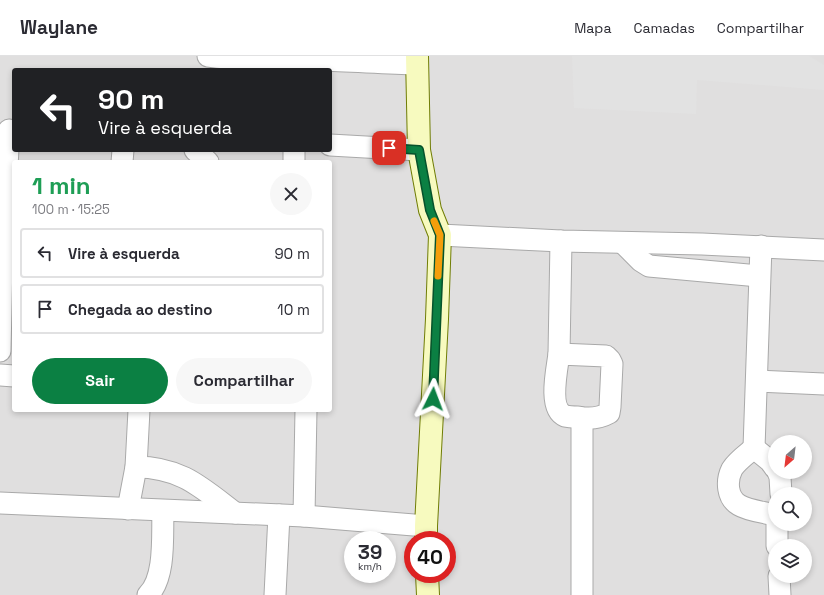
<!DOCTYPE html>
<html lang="pt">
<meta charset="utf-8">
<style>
:root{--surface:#fff;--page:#f7f7f7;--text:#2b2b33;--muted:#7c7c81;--line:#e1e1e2;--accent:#0b8043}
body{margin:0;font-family:"Space Grotesk",sans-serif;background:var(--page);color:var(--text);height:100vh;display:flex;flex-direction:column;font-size:15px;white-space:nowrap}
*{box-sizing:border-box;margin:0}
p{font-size:13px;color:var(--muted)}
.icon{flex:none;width:22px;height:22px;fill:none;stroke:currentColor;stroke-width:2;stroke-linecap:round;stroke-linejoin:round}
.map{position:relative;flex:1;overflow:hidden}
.drawer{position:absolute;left:12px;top:104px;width:320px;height:252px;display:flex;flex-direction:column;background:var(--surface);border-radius:4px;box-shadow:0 2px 6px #0003}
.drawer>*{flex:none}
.banner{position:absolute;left:12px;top:12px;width:320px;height:84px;border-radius:4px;box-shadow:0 2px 6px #0003;background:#202124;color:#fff;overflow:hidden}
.needle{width:26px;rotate:208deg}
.buttons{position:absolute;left:768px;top:379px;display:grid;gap:8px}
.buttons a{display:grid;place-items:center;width:44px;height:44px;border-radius:50%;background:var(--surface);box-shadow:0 2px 6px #0003;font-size:20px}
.speed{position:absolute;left:344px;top:475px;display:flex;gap:8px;font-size:20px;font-weight:700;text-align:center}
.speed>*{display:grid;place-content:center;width:52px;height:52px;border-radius:50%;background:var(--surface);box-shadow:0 2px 6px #0003;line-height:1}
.speed small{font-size:10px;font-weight:400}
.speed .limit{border:6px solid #d22;background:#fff;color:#111}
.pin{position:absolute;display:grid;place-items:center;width:34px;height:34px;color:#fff;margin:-17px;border-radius:8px;box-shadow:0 2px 6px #0006}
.me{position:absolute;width:44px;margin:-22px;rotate:3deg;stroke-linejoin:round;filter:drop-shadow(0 0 3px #0008)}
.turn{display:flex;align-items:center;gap:14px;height:84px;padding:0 20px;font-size:18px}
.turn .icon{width:52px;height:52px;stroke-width:2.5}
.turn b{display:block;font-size:28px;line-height:34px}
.round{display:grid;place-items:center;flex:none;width:42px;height:42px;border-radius:21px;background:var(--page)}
.overview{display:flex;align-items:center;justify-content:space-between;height:68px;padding:0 20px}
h1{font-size:24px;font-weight:700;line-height:30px;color:#1e9e55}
.button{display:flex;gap:8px;margin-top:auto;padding:8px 20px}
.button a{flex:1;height:46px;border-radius:24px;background:var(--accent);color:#fff;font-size:16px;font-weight:700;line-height:46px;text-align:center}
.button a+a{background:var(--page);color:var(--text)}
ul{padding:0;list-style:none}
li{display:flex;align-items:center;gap:12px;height:50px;margin:0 8px 6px;padding:0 12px;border:2px solid var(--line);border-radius:4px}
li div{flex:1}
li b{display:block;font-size:15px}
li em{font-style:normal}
header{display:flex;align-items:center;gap:24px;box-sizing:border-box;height:56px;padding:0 20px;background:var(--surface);border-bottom:1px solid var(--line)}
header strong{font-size:19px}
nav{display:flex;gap:22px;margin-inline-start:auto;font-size:14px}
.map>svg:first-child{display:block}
.residential{fill:#e0dfdf;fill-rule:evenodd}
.parking{fill:#e2e2e2}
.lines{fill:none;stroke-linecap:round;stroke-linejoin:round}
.street-casing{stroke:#a9a9a9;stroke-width:23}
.secondary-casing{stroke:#707d05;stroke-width:24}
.street{stroke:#fff;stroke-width:21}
.secondary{stroke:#f7fabf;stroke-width:22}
.route-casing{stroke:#07532c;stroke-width:10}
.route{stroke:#0b8043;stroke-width:7}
.slow{stroke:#f59e0b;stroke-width:7}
</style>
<header>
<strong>Waylane</strong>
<nav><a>Mapa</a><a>Camadas</a><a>Compartilhar</a></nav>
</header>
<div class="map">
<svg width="824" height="539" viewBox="0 0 824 539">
<rect width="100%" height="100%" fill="#f2efe9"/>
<path class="residential" d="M0,0H824V539H0ZM14,14H330V94H14ZM14,106H330V354H14ZM775,386H805V416H775ZM775,438H805V468H775ZM353,484H387V518H353ZM413,484H447V518H413ZM775,490H805V520H775Z"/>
<path class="parking" d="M572,0H809L824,9V34L697,24L696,58L574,52Z"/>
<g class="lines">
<g class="street-casing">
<g id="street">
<path d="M208,0C244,5 282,3 319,4C351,5 384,7 417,8"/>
<path d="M330,89L419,94"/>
<path d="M195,94L208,106"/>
<path d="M122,106L123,94"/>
<path d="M294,106V94"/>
<path d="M440,179L561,185L702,188L824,194"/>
<path d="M623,187L641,205L649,210L759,220"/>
<path d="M0,205L2,204L9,74"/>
<path d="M0,295L2,204"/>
<path d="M559,298L606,300L610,304L612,308L610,351L609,357C600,362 588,363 578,361C574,361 569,361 565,360C548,353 557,313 559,298Z"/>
<path d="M559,298L561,185"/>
<path d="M0,319L14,320"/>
<path d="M757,325L824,328"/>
<path d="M582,362V539"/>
<path d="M754,392L761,190"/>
<path d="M136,411C181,411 202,432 235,457"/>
<path d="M775,412L770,405L754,392C747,398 737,405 732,413C726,425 727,442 739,449C749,455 764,456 775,459"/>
<path d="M778,416L780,421L781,438"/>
<path d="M0,447L304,460L426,470"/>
<path d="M128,453L136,411L139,354"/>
<path d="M304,460L306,354"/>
<path d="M777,468V490"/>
<path d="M779,520L780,539"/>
<path d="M148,539C166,521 162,479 163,455"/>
<path d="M275,539L279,459"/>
</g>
</g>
<g class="secondary-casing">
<g id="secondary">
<path d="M417,0L419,94L430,154L440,179L437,263L426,470V484"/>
<path d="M427,518L428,539"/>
</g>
</g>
<use href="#street" class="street"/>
<use href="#secondary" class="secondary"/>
</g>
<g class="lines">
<g class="route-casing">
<path id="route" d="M389,92L419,94L430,154L440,179L433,343"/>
</g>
<use href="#route" class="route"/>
<path class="slow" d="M434,165L440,179L438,220"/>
</g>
</svg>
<div class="buttons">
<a><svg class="needle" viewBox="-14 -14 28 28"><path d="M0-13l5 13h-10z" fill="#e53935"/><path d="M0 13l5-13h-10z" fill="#7c7c81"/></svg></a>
<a><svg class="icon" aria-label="search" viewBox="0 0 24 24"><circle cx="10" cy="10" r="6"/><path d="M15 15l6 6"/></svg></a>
<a><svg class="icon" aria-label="layers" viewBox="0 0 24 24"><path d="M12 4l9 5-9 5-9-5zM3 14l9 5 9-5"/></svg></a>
</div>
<div class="speed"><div>39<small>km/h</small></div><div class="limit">40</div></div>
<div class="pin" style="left:389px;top:92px;background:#d93025"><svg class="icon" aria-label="arrive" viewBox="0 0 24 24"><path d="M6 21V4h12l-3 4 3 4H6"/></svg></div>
<svg class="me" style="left:433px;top:343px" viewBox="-20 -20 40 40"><path d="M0-17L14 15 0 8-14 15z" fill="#0b8043" stroke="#fff" stroke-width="4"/></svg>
<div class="banner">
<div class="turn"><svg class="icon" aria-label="left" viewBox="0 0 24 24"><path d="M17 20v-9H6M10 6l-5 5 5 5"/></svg><div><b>90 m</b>Vire à esquerda</div></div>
</div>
<section class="drawer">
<div class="overview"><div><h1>1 min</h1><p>100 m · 15:25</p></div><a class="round"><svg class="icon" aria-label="close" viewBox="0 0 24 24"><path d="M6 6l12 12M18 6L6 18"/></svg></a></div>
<ul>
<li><svg class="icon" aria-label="left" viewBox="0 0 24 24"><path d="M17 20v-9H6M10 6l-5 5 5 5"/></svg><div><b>Vire à esquerda</b></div><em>90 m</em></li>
<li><svg class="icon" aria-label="arrive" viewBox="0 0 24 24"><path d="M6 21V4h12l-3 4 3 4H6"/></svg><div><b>Chegada ao destino</b></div><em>10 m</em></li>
</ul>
<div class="button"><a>Sair</a><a>Compartilhar</a></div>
</section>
</div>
